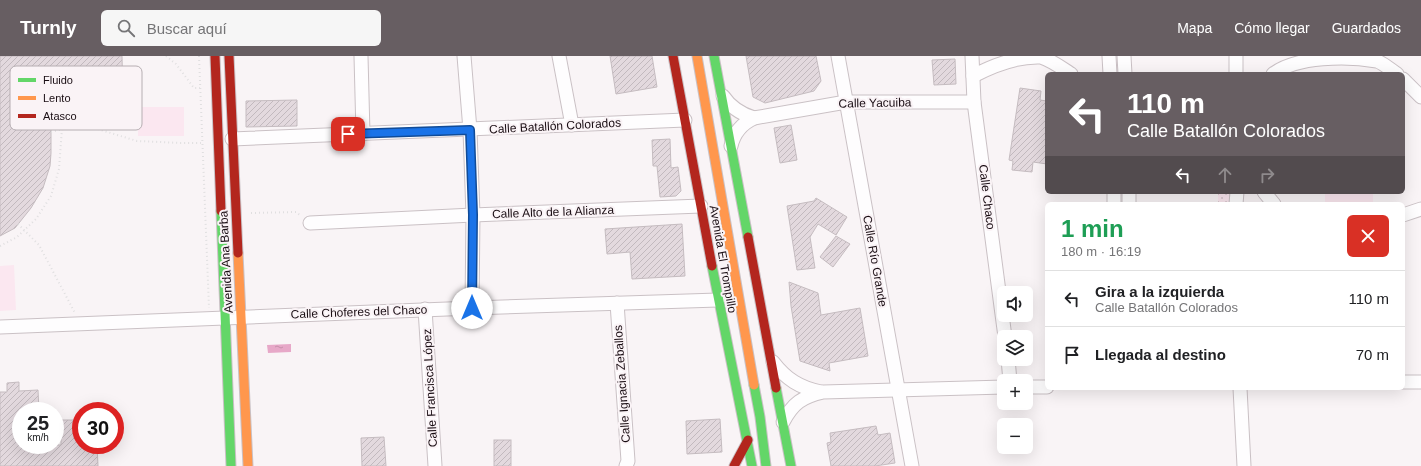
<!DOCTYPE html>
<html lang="es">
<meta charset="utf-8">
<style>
:root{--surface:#fff;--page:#f6f6f6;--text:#202124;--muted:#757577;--line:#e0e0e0;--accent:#675e62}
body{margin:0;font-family:Helvetica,sans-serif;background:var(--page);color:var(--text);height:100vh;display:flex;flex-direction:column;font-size:15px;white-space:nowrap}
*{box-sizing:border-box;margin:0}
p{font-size:13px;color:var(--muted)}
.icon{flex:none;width:22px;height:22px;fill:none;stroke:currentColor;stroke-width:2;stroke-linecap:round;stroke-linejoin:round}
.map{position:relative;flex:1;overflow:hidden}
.panel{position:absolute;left:1045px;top:146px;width:360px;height:188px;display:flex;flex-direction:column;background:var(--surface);border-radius:6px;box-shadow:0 4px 16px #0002}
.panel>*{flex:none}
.guide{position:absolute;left:1045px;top:16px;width:360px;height:122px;border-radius:6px;box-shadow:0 4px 16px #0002;background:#675e62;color:#fff;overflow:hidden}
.controls{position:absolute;left:997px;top:230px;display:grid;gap:8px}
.controls a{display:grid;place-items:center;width:36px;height:36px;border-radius:6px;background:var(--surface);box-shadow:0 4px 16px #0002;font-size:20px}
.speed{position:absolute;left:12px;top:346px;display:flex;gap:8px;font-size:20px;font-weight:700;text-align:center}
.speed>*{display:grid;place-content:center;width:52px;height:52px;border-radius:50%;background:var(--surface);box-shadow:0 4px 16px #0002;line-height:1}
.speed small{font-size:10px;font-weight:400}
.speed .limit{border:6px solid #d22;background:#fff;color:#111}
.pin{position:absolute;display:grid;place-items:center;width:34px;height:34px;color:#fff;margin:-17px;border-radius:8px;box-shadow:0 2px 6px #0006}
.me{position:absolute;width:44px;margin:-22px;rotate:0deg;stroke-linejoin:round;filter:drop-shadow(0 0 3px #0008)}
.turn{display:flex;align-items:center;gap:14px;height:84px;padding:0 16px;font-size:18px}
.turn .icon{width:52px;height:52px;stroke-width:2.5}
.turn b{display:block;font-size:28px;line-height:34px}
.lanes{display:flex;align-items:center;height:38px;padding:0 16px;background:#0003;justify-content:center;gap:20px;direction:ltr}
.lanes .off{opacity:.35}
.round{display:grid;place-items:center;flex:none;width:42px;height:42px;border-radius:6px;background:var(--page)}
.head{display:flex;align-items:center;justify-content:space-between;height:68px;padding:0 16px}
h1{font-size:24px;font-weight:700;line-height:30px;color:#1e9e55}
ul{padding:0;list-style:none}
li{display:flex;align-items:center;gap:12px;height:56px;padding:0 16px;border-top:1px solid var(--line)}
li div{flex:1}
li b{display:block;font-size:15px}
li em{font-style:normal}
header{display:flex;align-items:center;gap:24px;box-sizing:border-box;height:56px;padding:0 20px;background:var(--accent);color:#fff}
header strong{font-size:19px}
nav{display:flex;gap:22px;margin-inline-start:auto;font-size:14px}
.search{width:280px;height:36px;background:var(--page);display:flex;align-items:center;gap:10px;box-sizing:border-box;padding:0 14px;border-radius:6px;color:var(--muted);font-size:15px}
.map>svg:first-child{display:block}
.grass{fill:url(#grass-dots)}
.pitch{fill:#fbe7f0}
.water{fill:url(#water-ripples)}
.building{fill:url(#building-hatch);stroke:#c5bcc0}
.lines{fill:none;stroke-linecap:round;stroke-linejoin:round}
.street-casing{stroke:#cac1c5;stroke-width:15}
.fast-casing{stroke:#cac1c5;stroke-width:11}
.slow-casing{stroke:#cac1c5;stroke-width:11}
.jam-casing{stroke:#cac1c5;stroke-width:11}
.path{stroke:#e0dfe0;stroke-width:2;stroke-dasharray:1 3;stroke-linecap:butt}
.street{stroke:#fefdfe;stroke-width:13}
.fast{stroke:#63d668;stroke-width:9}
.slow{stroke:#ff974d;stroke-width:9}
.jam{stroke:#b3261e;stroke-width:9}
.route-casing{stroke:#114b97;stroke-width:10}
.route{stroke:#1a73e8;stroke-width:7}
.labels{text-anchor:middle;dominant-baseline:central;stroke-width:4;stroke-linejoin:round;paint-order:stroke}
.street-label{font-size:12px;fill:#190d13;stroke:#faf3f6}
.key{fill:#faf3f6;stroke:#b6aeb2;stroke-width:1}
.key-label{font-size:11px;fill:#190d13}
</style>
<header>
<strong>Turnly</strong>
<div class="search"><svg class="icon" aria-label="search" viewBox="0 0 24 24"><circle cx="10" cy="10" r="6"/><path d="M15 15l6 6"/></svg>Buscar aquí</div>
<nav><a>Mapa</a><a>Cómo llegar</a><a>Guardados</a></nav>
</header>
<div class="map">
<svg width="1421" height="410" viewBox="0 0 1421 410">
<defs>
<pattern id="grass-dots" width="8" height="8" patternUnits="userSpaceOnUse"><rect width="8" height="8" fill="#fbe7f0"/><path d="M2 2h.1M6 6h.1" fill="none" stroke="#d7c5cd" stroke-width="1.8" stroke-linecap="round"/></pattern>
<pattern id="water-ripples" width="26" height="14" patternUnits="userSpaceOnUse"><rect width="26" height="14" fill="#e7a8c8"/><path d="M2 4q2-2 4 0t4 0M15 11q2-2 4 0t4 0" fill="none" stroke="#c68fab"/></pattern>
<pattern id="building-hatch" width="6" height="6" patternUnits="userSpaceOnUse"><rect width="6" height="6" fill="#e3d9de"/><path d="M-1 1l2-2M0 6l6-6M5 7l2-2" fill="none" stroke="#c2b9be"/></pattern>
</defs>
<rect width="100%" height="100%" fill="#f9f4f6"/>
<rect class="grass" x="1218" y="136" width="14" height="12"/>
<g class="pitch">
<rect x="138" y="51" width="46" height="29"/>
<rect x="1325" y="136" width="48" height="12"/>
<path d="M14,209L16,254L0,255V210Z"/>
</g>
<path class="water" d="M291,288V296L268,297L267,289Z"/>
<g class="building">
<path d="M0,0H122L123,43L51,44V97L50,110L43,132L31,152L15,172L0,180Z"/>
<path d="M610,0H652L657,31L616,38Z"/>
<path d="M746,0H816L821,25L814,35L765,47L753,41Z"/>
<path d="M955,3L956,28L934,29L932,4Z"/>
<path d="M1020,32L1041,35L1040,44L1047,45V108L1033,106L1032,116L1012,114L1013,105L1009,104Z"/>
<path d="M297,44V70L246,71V45Z"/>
<path d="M791,69L797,104L780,107L774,72Z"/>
<path d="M670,83L671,112L678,111L681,135L676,140L660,141L657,110H653L652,84Z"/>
<path d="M816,142L847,161L836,179L818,168L810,181L815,212L797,214L787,150L814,145Z"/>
<path d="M682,168L685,220L632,223L630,196L607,198L605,173Z"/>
<path d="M836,180L850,188L833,211L820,201Z"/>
<path d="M789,226L818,237L821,259L860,252L868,300L829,307L830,315L800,305L791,250Z"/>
<path d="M19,326V335L38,334L39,355H21V389H61V364H81V389H97L98,410H0V336H7V327Z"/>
<path d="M720,363L722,396L687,398L686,365Z"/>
<path d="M876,370L878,379L890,377L895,407L875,410H831L827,387L831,386L830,377Z"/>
<path d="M384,381L386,410H362L361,382Z"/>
<rect x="494" y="384" width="17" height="26"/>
</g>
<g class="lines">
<g class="street-casing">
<g id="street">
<path d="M361,0L363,78"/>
<path d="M464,0L470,74L473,159L472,252"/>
<path d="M559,0L572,69"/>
<path d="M838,0L912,410"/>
<path d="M972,0L974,46L1005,281"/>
<path d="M1109,0L1110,18"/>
<path d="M1124,0L1125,18"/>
<path d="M1236,18V0"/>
<path d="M1273,18C1297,0 1347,0 1377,5C1383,7 1391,14 1397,18"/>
<path d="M973,20C992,10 1018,0 1041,1C1051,4 1062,12 1071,18"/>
<path d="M1403,23L1421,41"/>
<path d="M723,40C731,52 741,58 754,62"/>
<path d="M232,83L685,64"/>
<path d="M731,90C734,77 741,68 754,62L846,46H974"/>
<path d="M1114,136V148"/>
<path d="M1129,136V148"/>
<path d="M1264,136L1274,148"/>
<path d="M1236,148L1237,136"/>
<path d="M1403,159L1421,153"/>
<path d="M310,167L473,159L701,150"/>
<path d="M617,247L628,405L626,410"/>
<path d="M425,253L435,410"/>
<path d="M0,271L472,252L718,244"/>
<path d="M1008,303L1010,325"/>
<path d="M773,306C786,323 800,332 821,336"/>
<path d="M1403,326H1421"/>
<path d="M1026,331H1047"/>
<path d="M1240,332L1244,410"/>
<path d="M783,366C793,347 802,341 823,336L1004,331"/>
</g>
</g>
<g class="fast-casing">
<g id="fast">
<path d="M714,0L748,181"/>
<path d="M221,155L231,410"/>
<path d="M712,210L752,410"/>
<path d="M754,329L760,361L766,410"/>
<path d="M776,332L791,410"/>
</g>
</g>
<g class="slow-casing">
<g id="slow">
<path d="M697,0L754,329"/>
<path d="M238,197L248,410"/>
</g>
</g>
<g class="jam-casing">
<g id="jam">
<path d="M215,0L221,155"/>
<path d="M229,0L238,197"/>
<path d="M673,0L712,210"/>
<path d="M748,181L776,332"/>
<path d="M734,410L748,384"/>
</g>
</g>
<g class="path">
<path d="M166,0L176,8L194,32H200"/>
<path d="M199,0L209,252"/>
<path d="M51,76L76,70L91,71L137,85L181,87H201"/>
<path d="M251,157L296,156L301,160"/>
<path d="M18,168L39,189L75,257"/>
<path d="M0,190L17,181L36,163L51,140L59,113L64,45"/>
</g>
<use href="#street" class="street"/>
<use href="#fast" class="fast"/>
<use href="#slow" class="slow"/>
<use href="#jam" class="jam"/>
</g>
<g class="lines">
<g class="route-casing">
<path id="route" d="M348,78L470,74L473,159L472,252"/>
</g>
<use href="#route" class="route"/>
</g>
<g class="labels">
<g class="street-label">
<text transform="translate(875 47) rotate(-1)">Calle Yacuiba</text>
<text transform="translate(555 70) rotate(-3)">Calle Batallón Colorados</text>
<text transform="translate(987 141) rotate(83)">Calle Chaco</text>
<text transform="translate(553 156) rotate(-2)">Calle Alto de la Alianza</text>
<text transform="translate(723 203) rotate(80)">Avenida El Trompillo</text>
<text transform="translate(875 205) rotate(80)">Calle Río Grande</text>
<text transform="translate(226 206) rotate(-93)">Avenida Ana Barba</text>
<text transform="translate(359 256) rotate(-2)">Calle Choferes del Chaco</text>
<text transform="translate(622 328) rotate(-94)">Calle Ignacia Zeballos</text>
<text transform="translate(430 332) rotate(-93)">Calle Francisca López</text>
</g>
</g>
<rect x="10" y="10" width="132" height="64" rx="6" class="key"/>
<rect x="18" y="22" width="18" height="4" fill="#63d668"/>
<rect x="18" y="40" width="18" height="4" fill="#ff974d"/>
<rect x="18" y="58" width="18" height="4" fill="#b3261e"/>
<g class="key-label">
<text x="43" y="28">Fluido</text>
<text x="43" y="46">Lento</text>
<text x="43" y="64">Atasco</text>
</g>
</svg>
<div class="controls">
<a><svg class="icon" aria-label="sound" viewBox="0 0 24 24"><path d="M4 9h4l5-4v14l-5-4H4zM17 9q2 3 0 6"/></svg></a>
<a><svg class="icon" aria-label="layers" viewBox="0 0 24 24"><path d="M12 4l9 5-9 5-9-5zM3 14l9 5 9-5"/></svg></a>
<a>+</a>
<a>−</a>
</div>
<div class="speed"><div>25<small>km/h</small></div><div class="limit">30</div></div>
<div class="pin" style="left:348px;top:78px;background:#d93025"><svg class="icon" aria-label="arrive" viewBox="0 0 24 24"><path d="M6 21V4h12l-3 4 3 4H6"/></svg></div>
<svg class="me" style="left:472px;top:252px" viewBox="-20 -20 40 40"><circle r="19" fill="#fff"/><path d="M0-13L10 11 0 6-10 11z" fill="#1a73e8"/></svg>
<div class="guide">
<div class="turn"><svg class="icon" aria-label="left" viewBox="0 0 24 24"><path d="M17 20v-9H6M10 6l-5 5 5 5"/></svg><div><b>110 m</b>Calle Batallón Colorados</div></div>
<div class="lanes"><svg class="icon" aria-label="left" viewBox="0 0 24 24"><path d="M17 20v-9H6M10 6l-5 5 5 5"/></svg><svg class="icon off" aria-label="ahead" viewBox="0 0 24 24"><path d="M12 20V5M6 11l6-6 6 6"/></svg><svg class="icon off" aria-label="right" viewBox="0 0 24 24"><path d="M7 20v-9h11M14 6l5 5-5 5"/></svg></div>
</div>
<section class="panel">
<div class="head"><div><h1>1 min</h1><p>180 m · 16:19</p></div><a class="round" style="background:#d93025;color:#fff"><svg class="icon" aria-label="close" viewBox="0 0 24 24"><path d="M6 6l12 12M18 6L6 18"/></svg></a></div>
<ul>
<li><svg class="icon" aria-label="left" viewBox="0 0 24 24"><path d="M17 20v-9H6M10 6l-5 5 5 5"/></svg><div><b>Gira a la izquierda</b><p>Calle Batallón Colorados</p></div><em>110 m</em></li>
<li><svg class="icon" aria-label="arrive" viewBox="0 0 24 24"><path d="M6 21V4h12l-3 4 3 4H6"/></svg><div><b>Llegada al destino</b></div><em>70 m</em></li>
</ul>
</section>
</div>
